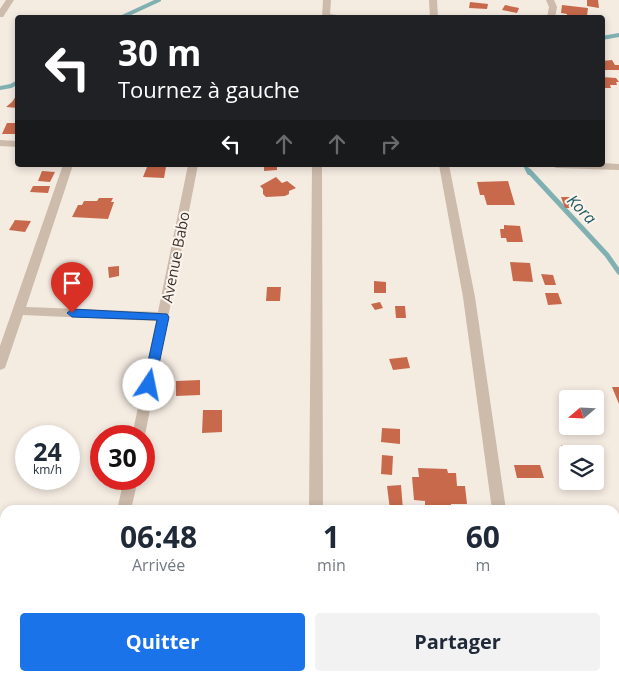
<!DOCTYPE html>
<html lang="fr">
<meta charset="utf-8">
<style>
:root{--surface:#fff;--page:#f2f2f3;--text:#1f2937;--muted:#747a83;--accent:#1a73e8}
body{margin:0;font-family:"Open Sans",sans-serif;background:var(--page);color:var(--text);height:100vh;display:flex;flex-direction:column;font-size:19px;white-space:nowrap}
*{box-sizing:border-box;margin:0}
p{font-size:16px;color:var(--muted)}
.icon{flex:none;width:28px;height:28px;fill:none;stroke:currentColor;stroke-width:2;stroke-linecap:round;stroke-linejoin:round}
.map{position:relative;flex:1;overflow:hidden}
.side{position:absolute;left:0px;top:505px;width:620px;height:176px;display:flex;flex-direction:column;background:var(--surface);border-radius:15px 15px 0 0;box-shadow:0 2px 8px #0003}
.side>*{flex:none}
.banner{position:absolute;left:15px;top:15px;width:590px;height:152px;border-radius:5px;box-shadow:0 2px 8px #0003;background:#202124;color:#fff;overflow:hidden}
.needle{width:32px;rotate:251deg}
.tools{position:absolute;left:559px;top:390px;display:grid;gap:10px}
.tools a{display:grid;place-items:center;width:45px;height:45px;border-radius:5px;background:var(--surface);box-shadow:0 2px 8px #0003;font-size:25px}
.speed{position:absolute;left:15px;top:425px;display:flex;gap:10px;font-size:25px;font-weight:700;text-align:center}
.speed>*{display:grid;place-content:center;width:65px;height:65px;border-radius:50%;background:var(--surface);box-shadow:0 2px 8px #0003;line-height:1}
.speed small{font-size:12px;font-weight:400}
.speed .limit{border:8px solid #d22;background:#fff;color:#111}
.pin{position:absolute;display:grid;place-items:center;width:42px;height:42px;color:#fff;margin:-51px -21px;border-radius:50% 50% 50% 0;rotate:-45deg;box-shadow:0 0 5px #0007}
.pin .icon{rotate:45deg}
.me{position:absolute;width:55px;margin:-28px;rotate:11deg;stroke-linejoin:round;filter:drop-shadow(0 0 4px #0008)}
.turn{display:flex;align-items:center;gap:18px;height:105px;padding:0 20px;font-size:22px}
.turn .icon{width:65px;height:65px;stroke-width:2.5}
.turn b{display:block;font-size:35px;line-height:42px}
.lanes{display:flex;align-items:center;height:48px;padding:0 20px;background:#0003;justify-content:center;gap:25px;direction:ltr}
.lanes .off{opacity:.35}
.eta{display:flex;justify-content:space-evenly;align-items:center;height:85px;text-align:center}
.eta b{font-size:30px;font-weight:700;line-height:35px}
.cta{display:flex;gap:10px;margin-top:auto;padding:10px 20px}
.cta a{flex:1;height:58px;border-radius:5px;background:var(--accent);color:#fff;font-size:20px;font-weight:700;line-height:58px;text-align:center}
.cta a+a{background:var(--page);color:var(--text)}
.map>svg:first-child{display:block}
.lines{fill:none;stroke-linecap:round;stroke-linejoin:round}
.stream-far1{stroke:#7fb0b2;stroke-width:4}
.stream{stroke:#7fb0b2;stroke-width:5}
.building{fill:#c8694b}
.minor{fill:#cdbbac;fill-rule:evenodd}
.route{fill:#1a73e8;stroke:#114b97}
.labels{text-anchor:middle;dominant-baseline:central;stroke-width:4;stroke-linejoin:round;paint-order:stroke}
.street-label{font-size:15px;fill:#3b302b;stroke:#fbf5ee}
.water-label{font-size:16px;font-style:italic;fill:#1f5a5e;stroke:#fbf5ee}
</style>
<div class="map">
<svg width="619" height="681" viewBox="0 0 619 681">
<rect width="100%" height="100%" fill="#f4ebe1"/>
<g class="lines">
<g class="stream-far1">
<path d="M120,18L159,0"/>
<path d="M602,38L619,35"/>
<path d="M0,88L11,86L18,82"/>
<path d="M525,165L529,173"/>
</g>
<path class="stream" d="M529,171L607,255L619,272"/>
</g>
<g class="building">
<path d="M587,0H598L599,8L587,6Z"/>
<path d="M470,2L488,4L487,9L469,8Z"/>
<path d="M505,5L519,8L517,13L502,10Z"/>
<path d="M562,5L588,8L587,16H567V14L561,13Z"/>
<path d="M612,60L615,65H619V70H602V61Z"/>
<path d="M602,77L616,78L619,82H616L617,85H610L611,88H602Z"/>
<path d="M16,96L18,108L6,107L12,102Z"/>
<path d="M7,123H18L15,134H2Z"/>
<path d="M264,165H277V170L264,171Z"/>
<path d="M147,167H166L164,178L143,177Z"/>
<path d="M42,171L55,172L50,182L38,181Z"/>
<path d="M276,177L282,183L287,181L296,188L289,191V194L285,196L266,197L263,194V189L260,186Z"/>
<path d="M508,181L515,205H487L484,195H480L477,182Z"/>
<path d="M33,186H50L48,193L30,192Z"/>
<path d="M561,197H573L577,208H565Z"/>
<path d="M99,198H113L111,202H114L108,219L72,217L78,205H82L84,201H97Z"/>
<path d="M15,220L31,221L25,232L9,230Z"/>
<path d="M504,225L520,226L523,242H507L506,238H501L500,229H504Z"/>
<path d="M510,262L530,263L533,282L513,281Z"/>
<path d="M119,266V276L109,278L108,267Z"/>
<path d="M541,274L553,275L556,285H545Z"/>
<path d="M374,281L386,282V293H374Z"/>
<path d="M267,287H281L280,301H266Z"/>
<path d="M545,293H558L562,304L548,305Z"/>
<path d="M380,302L383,308L375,310L371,304Z"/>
<path d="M395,306H405L406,318H396Z"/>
<path d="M407,357L410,368L393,370L389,359Z"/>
<path d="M200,380V395L176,396V381Z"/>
<path d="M612,387H619V404Z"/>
<path d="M203,410H222V432L202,433Z"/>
<path d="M382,428L400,429V444L381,442Z"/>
<path d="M561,445H576L578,454H568V462H564Z"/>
<path d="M382,455L393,456L392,475L381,474Z"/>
<path d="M514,465H540L544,478H517Z"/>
<path d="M418,468L447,469L448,473H456L457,486H465L467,504H451V510H425V501L414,500L412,477H419Z"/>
<path d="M401,485L403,510H390L387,486Z"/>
<path d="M615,538L619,539V568L615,567Z"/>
<path d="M5,642V665L0,666V643Z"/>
<path d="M615,657L619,658V681H594V676H615Z"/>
</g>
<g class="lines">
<g class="minor">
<path d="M6,0H14L3,17H0V9Z"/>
<path d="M323,0H331L330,14L357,18H322Z"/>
<path d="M429,0H437L438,18H430Z"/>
<path d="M546,0H554L557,7L555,18H547L549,7Z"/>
<path d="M0,140L18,141V147L0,146Z"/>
<path d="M602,163L619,164V170L556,168L551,165H602Z"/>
<path d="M63,165H73L26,307L158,312L188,165H198L144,440V436H132L156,321L23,315L6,365L5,368L0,370V346Z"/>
<path d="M312,165H322L323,510H309Z"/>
<path d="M439,165H449L475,297L506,510H492L463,297Z"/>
<path d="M124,479H138L131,510H117Z"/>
<rect x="0" y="566" width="5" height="14"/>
<rect x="615" y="615" width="4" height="16"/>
<path d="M80,676H97V681H79Z"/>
<rect x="307" y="676" width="18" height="5"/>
<path d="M515,676H532L533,681H515Z"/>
</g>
</g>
<path class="route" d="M72,309L167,314L169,317L154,388H145L143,385L157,320L72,317L67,313Z"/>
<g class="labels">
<g class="street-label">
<text transform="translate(175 257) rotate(-79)">Avenue Babo</text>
</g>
<g class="water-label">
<text transform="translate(582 209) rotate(46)">Kora</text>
</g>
</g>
</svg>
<div class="tools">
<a><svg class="needle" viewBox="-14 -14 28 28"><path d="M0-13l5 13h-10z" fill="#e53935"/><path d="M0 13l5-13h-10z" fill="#747a83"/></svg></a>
<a><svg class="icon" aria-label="layers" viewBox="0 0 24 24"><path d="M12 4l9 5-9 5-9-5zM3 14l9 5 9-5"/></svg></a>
</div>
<div class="speed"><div>24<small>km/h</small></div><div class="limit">30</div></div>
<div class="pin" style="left:72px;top:313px;background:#d93025"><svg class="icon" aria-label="arrive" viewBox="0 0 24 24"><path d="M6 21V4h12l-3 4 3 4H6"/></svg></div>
<svg class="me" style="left:149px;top:385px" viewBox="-20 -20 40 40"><circle r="19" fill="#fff"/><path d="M0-13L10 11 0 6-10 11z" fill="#1a73e8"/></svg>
<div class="banner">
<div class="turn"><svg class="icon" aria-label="left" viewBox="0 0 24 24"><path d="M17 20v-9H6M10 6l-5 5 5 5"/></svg><div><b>30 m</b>Tournez à gauche</div></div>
<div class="lanes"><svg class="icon" aria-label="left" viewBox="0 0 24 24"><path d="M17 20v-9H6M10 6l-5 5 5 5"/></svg><svg class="icon off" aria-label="ahead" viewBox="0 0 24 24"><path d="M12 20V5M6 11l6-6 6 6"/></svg><svg class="icon off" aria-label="ahead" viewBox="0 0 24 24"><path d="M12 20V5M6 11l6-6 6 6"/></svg><svg class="icon off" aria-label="right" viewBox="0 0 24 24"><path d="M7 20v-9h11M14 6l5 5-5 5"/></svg></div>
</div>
<section class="side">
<div class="eta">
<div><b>06:48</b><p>Arrivée</p></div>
<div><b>1</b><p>min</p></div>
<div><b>60</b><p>m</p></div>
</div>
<div class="cta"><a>Quitter</a><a>Partager</a></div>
</section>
</div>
